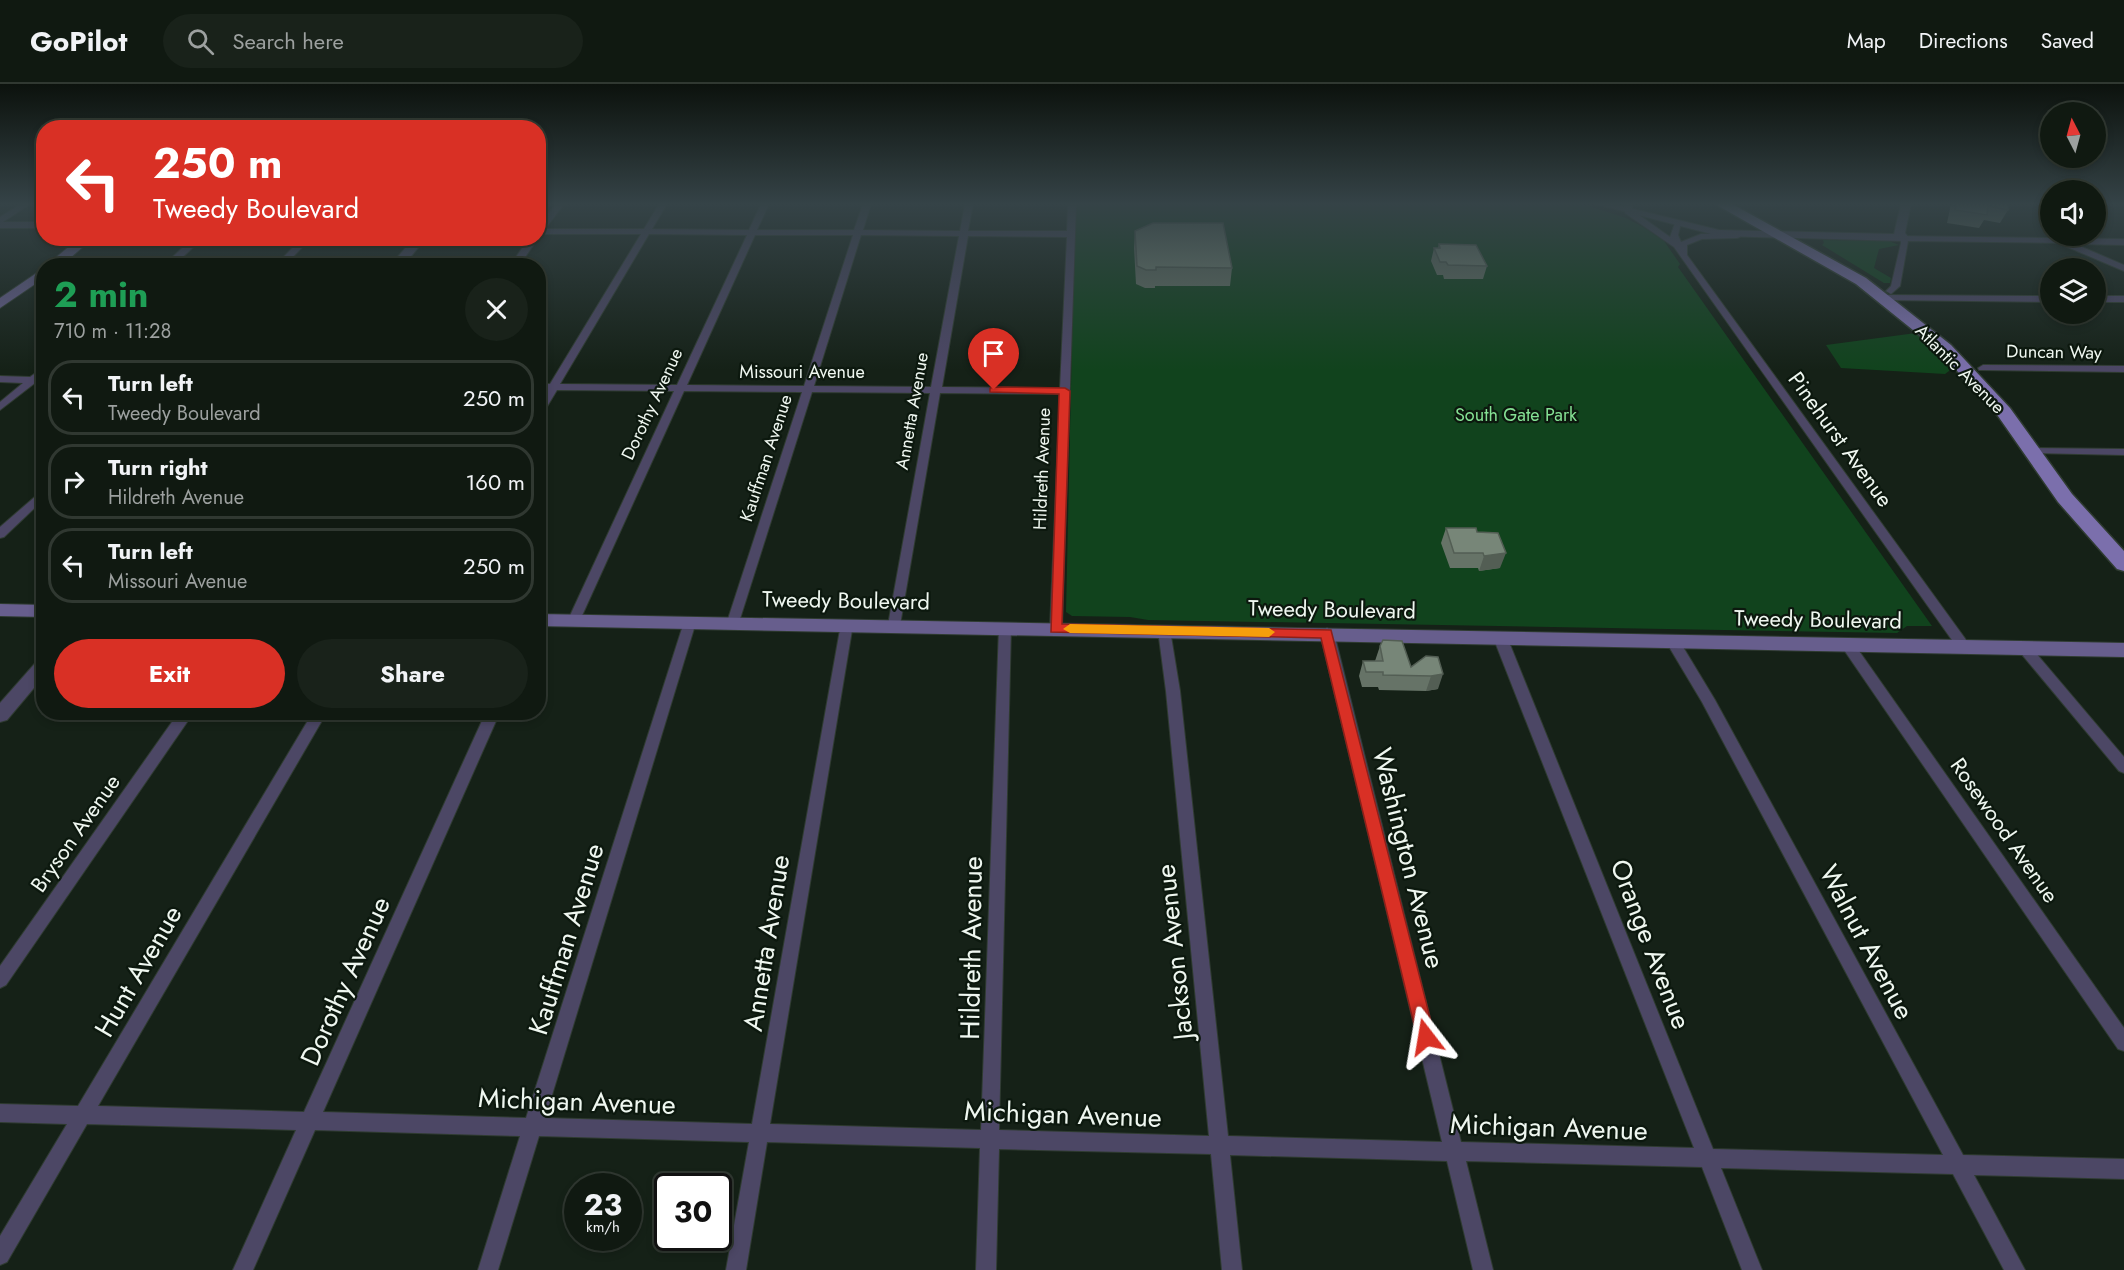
<!DOCTYPE html>
<meta charset="utf-8">
<style>
:root{--surface:#101911;--page:#19221a;--text:#f1f3f6;--muted:#9ca09f;--line:#303831;--accent:#d93025}
body{margin:0;font-family:Jost,sans-serif;background:var(--page);color:var(--text);height:100vh;display:flex;flex-direction:column;font-size:22px;white-space:nowrap}
*{box-sizing:border-box;margin:0}
p{font-size:20px;color:var(--muted)}
.icon{flex:none;width:33px;height:33px;fill:none;stroke:currentColor;stroke-width:2;stroke-linecap:round;stroke-linejoin:round}
.map{position:relative;flex:1;overflow:hidden}
.sheet{position:absolute;left:36px;top:174px;width:510px;height:462px;display:flex;flex-direction:column;background:var(--surface);border-radius:24px;box-shadow:0 3px 9px #0003,0 0 0 2px var(--line)}
.sheet>*{flex:none}
.banner{position:absolute;left:36px;top:36px;width:510px;height:126px;border-radius:24px;box-shadow:0 3px 9px #0003,0 0 0 2px var(--line);background:#d93025;color:#fff;overflow:hidden}
.needle{width:39px;rotate:354deg}
.fabs{position:absolute;left:2040px;top:18px;display:grid;gap:12px}
.fabs a{display:grid;place-items:center;width:66px;height:66px;border-radius:50%;background:var(--surface);box-shadow:0 3px 9px #0003,0 0 0 2px var(--line);font-size:30px}
.speed{position:absolute;left:564px;top:1089px;display:flex;gap:12px;font-size:30px;font-weight:700;text-align:center}
.speed>*{display:grid;place-content:center;width:78px;height:78px;border-radius:50%;background:var(--surface);box-shadow:0 3px 9px #0003,0 0 0 2px var(--line);line-height:1}
.speed small{font-size:15px;font-weight:400}
.speed .limit{border:3px solid #111;border-radius:9px;background:#fff;color:#111}
.pin{position:absolute;display:grid;place-items:center;width:51px;height:51px;color:#fff;margin:-62px -26px;border-radius:50% 50% 50% 0;rotate:-45deg;box-shadow:0 0 6px #0007}
.pin .icon{rotate:45deg}
.me{position:absolute;width:66px;margin:-33px;rotate:346deg;stroke-linejoin:round;filter:drop-shadow(0 0 4px #0008)}
.turn{display:flex;align-items:center;gap:21px;height:126px;padding:0 18px;font-size:27px}
.turn .icon{width:78px;height:78px;stroke-width:2.5}
.turn b{display:block;font-size:42px;line-height:51px}
.round{display:grid;place-items:center;flex:none;width:63px;height:63px;border-radius:32px;background:var(--page)}
.head{display:flex;align-items:center;justify-content:space-between;height:102px;padding:0 18px}
h1{font-size:36px;font-weight:700;line-height:45px;color:#1e9e55}
.cta{display:flex;gap:12px;margin-top:auto;padding:12px 18px}
.cta a{flex:1;height:69px;border-radius:36px;background:var(--accent);color:#fff;font-size:24px;font-weight:700;line-height:69px;text-align:center}
.cta a+a{background:var(--page);color:var(--text)}
ul{padding:0;list-style:none}
li{display:flex;align-items:center;gap:18px;height:75px;margin:0 12px 9px;padding:0 6px;border:3px solid var(--line);border-radius:24px}
li div{flex:1}
li b{display:block;font-size:22px}
li em{font-style:normal}
header{display:flex;align-items:center;gap:36px;box-sizing:border-box;height:84px;padding:0 30px;background:var(--surface);border-bottom:2px solid var(--line)}
header strong{font-size:28px}
nav{display:flex;gap:33px;margin-inline-start:auto;font-size:21px}
.search{width:420px;height:54px;background:var(--page);display:flex;align-items:center;gap:15px;box-sizing:border-box;padding:0 21px;border-radius:33px;color:var(--muted);font-size:22px}
.map>svg:first-child{display:block}
.green{fill:#11431d}
.lines{fill:none;stroke-linecap:round;stroke-linejoin:round}
.minor-casing{stroke:#2f3b31;stroke-width:2}
.tertiary-casing{stroke:#2f3b31;stroke-width:2}
.secondary-casing{stroke:#2f3b31;stroke-width:2}
.primary-casing{stroke:#2f3b31;stroke-width:3}
.minor{fill:#4c4765;fill-rule:evenodd}
.tertiary{fill:#4c4765;fill-rule:evenodd}
.secondary{fill:#675e8d;fill-rule:evenodd}
.primary{fill:#7b6fac;fill-rule:evenodd}
.wall{fill:#667367}
.shaded-wall{fill:#535e54}
.building{fill:#778678;stroke:#535e54;stroke-width:1.5}
.route{fill:#d93025;stroke:#8d1f18;stroke-width:1.5}
.slow{fill:#f59e0b}
.labels{text-anchor:middle;dominant-baseline:central;stroke-width:4.5;stroke-linejoin:round;paint-order:stroke}
.far-street-label{font-size:18px;fill:#eff7f0;stroke:#0c180e}
.far-park-label{font-size:18px;fill:#85e194;stroke:#0c180e}
.street-label{font-size:22px;fill:#eff7f0;stroke:#0c180e}
.near-street-label{font-size:27px;fill:#eff7f0;stroke:#0c180e}
</style>
<header>
<strong>GoPilot</strong>
<div class="search"><svg class="icon" aria-label="search" viewBox="0 0 24 24"><circle cx="10" cy="10" r="6"/><path d="M15 15l6 6"/></svg>Search here</div>
<nav><a>Map</a><a>Directions</a><a>Saved</a></nav>
</header>
<div class="map">
<svg width="2124" height="1186" viewBox="0 0 2124 1186">
<rect width="100%" height="100%" fill="#152117"/>
<g class="green">
<path d="M1075,120H1582L1626,134L1643,143L1664,157L1680,180L1678,183L1932,542H1907L1897,549L1148,536L1130,533L1072,532L1066,528Z"/>
<path d="M1823,156L1889,157L1899,161L1879,165L1874,184L1891,194L1890,199H1884L1822,161L1824,159Z"/>
<path d="M1916,249L1953,284L1945,290L1841,284L1826,261Z"/>
</g>
<g class="lines">
<g class="minor-casing">
<g id="minor">
<path d="M21,120H30L3,138H44V144H0V133Z"/>
<path d="M556,120H564L545,145H644L659,120H667L652,145L749,146L761,120H769L757,146H854L863,120H871L863,146L960,147L965,120H973L968,147H1067L1068,120H1076L1062,544L1061,547L1056,548L1050,544L1060,310L940,309L900,541L894,545L888,541L930,309L812,308L739,538L733,542L727,538L802,308L684,307L580,536L574,540L569,539L568,536L674,307L557,306L542,331L538,332V319L547,306H538V300H550L641,150H538V142ZM649,150L747,151L677,301L560,300ZM755,151H853L804,302L687,301ZM861,151L959,152L931,303L814,302ZM968,152L1067,153L1060,304L942,303Z"/>
<path d="M1624,120H1632V126L1670,153L1675,139H1681L1678,151L1681,158L1701,150L1740,149V153L1737,154L1702,155L1687,161V171L1969,560L1971,563L1969,566H1959L1674,163L1625,129Z"/>
<path d="M1900,152L2124,155V161L2075,160L2124,181V187L2065,162L2064,159L1908,157L1900,202L1891,210L1886,207L1891,202L1901,159Z"/>
<path d="M193,154H203L173,182H163Z"/>
<path d="M302,154H311L284,182H275Z"/>
<path d="M529,154H538L519,182H510Z"/>
<path d="M1883,211L2050,212V218L1880,216V212Z"/>
<rect x="2096" y="212" width="28" height="6"/>
<path d="M1983,281L2124,282V288L1979,286L1978,284Z"/>
<path d="M44,283V292L0,326V318L23,299L0,298V292L30,293Z"/>
<path d="M2032,364L2124,365V371L2028,369V365Z"/>
<path d="M44,405V415L4,453L0,454V443Z"/>
<path d="M690,534L696,538L545,1034L752,1040L841,540L847,536L853,540L770,1040L981,1046L999,543L1005,539L1011,543L999,1046L1209,1052L1166,607L1158,546L1164,542L1170,546L1180,607L1228,1052L1442,1058L1320,549L1327,544L1334,549L1461,1058L1694,1064L1493,553L1500,548L1507,553L1713,1065L1943,1071L1702,618L1665,556L1672,551L1677,553L1715,616L1963,1071L2124,1075V1095L1974,1091L2025,1186H2004L1953,1090L1721,1084L1762,1186H1742L1702,1083L1466,1077L1493,1186H1473L1447,1077L1230,1071L1242,1186H1222L1211,1070L999,1065L996,1186H976L980,1064L767,1058L746,1186H726L749,1058L539,1052L498,1186H478L520,1052L315,1046L253,1186H233L296,1046L87,1040L7,1178L0,1181V1152L67,1040L0,1038V1020L78,1022L313,628H327L98,1022L304,1028L486,628H500L323,1028L526,1034L684,538Z"/>
<path d="M1847,555L1852,557L2124,944V967L2118,965L1842,563L1840,560L1842,557Z"/>
<path d="M2024,559L2029,561L2124,673V689L2119,687L2019,567L2017,564L2019,561Z"/>
<path d="M179,628H194L6,901L0,904V882Z"/>
</g>
</g>
<g class="tertiary-casing">
<g id="tertiary">
<path d="M1596,120H1613L1719,146L1894,150L1901,120H1911L1905,149L1909,154L1903,157L1719,152Z"/>
<path d="M414,154H426L403,182H390Z"/>
<path d="M44,574V592L7,636L0,638V619L38,576Z"/>
</g>
</g>
<g class="secondary-casing">
<g id="secondary">
<path d="M79,154H93L61,182H46Z"/>
<path d="M44,184V194L0,224V214Z"/>
<path d="M0,520L44,521V533L0,532Z"/>
<path d="M538,530L2124,559V573L538,542Z"/>
</g>
</g>
<g class="primary-casing">
<path id="primary" d="M1715,120H1732L1866,194L1951,261L2010,324L2072,410L2124,467V487L2117,485L2058,418L1998,332L1939,267L1856,200Z"/>
</g>
<use href="#minor" class="minor"/>
<use href="#tertiary" class="tertiary"/>
<use href="#secondary" class="secondary"/>
<use href="#primary" class="primary"/>
</g>
<g class="wall">
<path d="M1951,120H2008V126L2000,139L1984,136L1979,144L1947,139Z"/>
<path d="M1135,147L1232,184L1230,202H1155V204H1145L1136,200L1134,164Z"/>
<path d="M1439,160L1487,182L1483,195H1444L1443,191H1437L1431,177L1434,164H1438Z"/>
<path d="M1446,444L1477,448L1500,484L1479,487L1478,484H1450L1441,459Z"/>
<path d="M44,466V476L39,471Z"/>
<path d="M1380,562L1411,583L1426,572L1438,605L1426,607L1379,606L1378,603H1362L1359,592L1363,577H1375Z"/>
</g>
<g class="shaded-wall">
<path d="M1506,469L1500,484L1479,487L1484,472Z"/>
<path d="M1443,590L1438,605L1426,607L1431,592Z"/>
</g>
<g class="building">
<path d="M1956,120H2008V126L1988,122L1987,131L1955,126Z"/>
<path d="M1153,139H1223L1232,184L1156,183V186H1146L1137,182L1135,147Z"/>
<path d="M1439,160L1476,161L1487,182L1448,181L1446,178H1440L1434,164H1440Z"/>
<path d="M1446,444H1476L1477,448L1498,449L1506,469L1484,472L1483,469H1454Z"/>
<path d="M44,466V471H39Z"/>
<path d="M1383,556L1402,557L1411,583L1426,572L1438,573L1443,590L1431,592L1383,591V588H1366L1363,577H1383L1380,562Z"/>
<path d="M44,576V582H39Z"/>
</g>
<linearGradient id="sky" x2="0" y2="1"><stop stop-color="#0c120d"/><stop offset="0.42" stop-color="#354347"/><stop offset="1" stop-color="#354347" stop-opacity="0"/></linearGradient>
<rect width="2124" height="286" fill="url(#sky)"/>
<path class="route" d="M994,303L1065,304L1070,307L1062,540L1331,546L1435,953L1432,959L1426,961L1420,959L1417,953L1321,554L1051,548L1059,310L990,308V304Z"/>
<path class="slow" d="M1070,540L1269,544L1275,548L1269,553L1070,549L1063,545Z"/>
<g class="labels">
<g class="far-street-label">
<text transform="translate(2054 268) rotate(1)">Duncan Way</text>
<text transform="translate(1960 285) rotate(45)">Atlantic Avenue</text>
<text x="802" y="288">Missouri Avenue</text>
<text transform="translate(652 320) rotate(-65)">Dorothy Avenue</text>
<text transform="translate(912 327) rotate(-80)">Annetta Avenue</text>
<text transform="translate(766 374) rotate(-72)">Kauffman Avenue</text>
<text transform="translate(1042 385) rotate(-88)">Hildreth Avenue</text>
</g>
<g class="far-park-label">
<text x="1516" y="331">South Gate Park</text>
</g>
<g class="street-label">
<text transform="translate(1841 355) rotate(54)">Pinehurst Avenue</text>
<text transform="translate(846 516) rotate(1)">Tweedy Boulevard</text>
<text transform="translate(1332 525) rotate(1)">Tweedy Boulevard</text>
<text transform="translate(1818 535) rotate(1)">Tweedy Boulevard</text>
<text transform="translate(2005 746) rotate(55)">Rosewood Avenue</text>
<text transform="translate(75 749) rotate(-55)">Bryson Avenue</text>
</g>
<g class="near-street-label">
<text transform="translate(1409 774) rotate(76)">Washington Avenue</text>
<text transform="translate(566 855) rotate(-73)">Kauffman Avenue</text>
<text transform="translate(1867 858) rotate(62)">Walnut Avenue</text>
<text transform="translate(766 859) rotate(-81)">Annetta Avenue</text>
<text transform="translate(1651 860) rotate(69)">Orange Avenue</text>
<text transform="translate(971 864) rotate(-89)">Hildreth Avenue</text>
<text transform="translate(1174 868) rotate(-96)">Jackson Avenue</text>
<text transform="translate(138 887) rotate(-60)">Hunt Avenue</text>
<text transform="translate(345 897) rotate(-66)">Dorothy Avenue</text>
<text transform="translate(577 1017) rotate(2)">Michigan Avenue</text>
<text transform="translate(1063 1030) rotate(2)">Michigan Avenue</text>
<text transform="translate(1549 1043) rotate(2)">Michigan Avenue</text>
</g>
</g>
</svg>
<div class="fabs">
<a><svg class="needle" viewBox="-14 -14 28 28"><path d="M0-13l5 13h-10z" fill="#e53935"/><path d="M0 13l5-13h-10z" fill="#9ca09f"/></svg></a>
<a><svg class="icon" aria-label="sound" viewBox="0 0 24 24"><path d="M4 9h4l5-4v14l-5-4H4zM17 9q2 3 0 6"/></svg></a>
<a><svg class="icon" aria-label="layers" viewBox="0 0 24 24"><path d="M12 4l9 5-9 5-9-5zM3 14l9 5 9-5"/></svg></a>
</div>
<div class="speed"><div>23<small>km/h</small></div><div class="limit">30</div></div>
<div class="pin" style="left:994px;top:306px;background:#d93025"><svg class="icon" aria-label="arrive" viewBox="0 0 24 24"><path d="M6 21V4h12l-3 4 3 4H6"/></svg></div>
<svg class="me" style="left:1426px;top:953px" viewBox="-20 -20 40 40"><path d="M0-17L14 15 0 8-14 15z" fill="#d93025" stroke="#fff" stroke-width="4"/></svg>
<div class="banner">
<div class="turn"><svg class="icon" aria-label="left" viewBox="0 0 24 24"><path d="M17 20v-9H6M10 6l-5 5 5 5"/></svg><div><b>250 m</b>Tweedy Boulevard</div></div>
</div>
<section class="sheet">
<div class="head"><div><h1>2 min</h1><p>710 m · 11:28</p></div><a class="round"><svg class="icon" aria-label="close" viewBox="0 0 24 24"><path d="M6 6l12 12M18 6L6 18"/></svg></a></div>
<ul>
<li><svg class="icon" aria-label="left" viewBox="0 0 24 24"><path d="M17 20v-9H6M10 6l-5 5 5 5"/></svg><div><b>Turn left</b><p>Tweedy Boulevard</p></div><em>250 m</em></li>
<li><svg class="icon" aria-label="right" viewBox="0 0 24 24"><path d="M7 20v-9h11M14 6l5 5-5 5"/></svg><div><b>Turn right</b><p>Hildreth Avenue</p></div><em>160 m</em></li>
<li><svg class="icon" aria-label="left" viewBox="0 0 24 24"><path d="M17 20v-9H6M10 6l-5 5 5 5"/></svg><div><b>Turn left</b><p>Missouri Avenue</p></div><em>250 m</em></li>
</ul>
<div class="cta"><a>Exit</a><a>Share</a></div>
</section>
</div>
